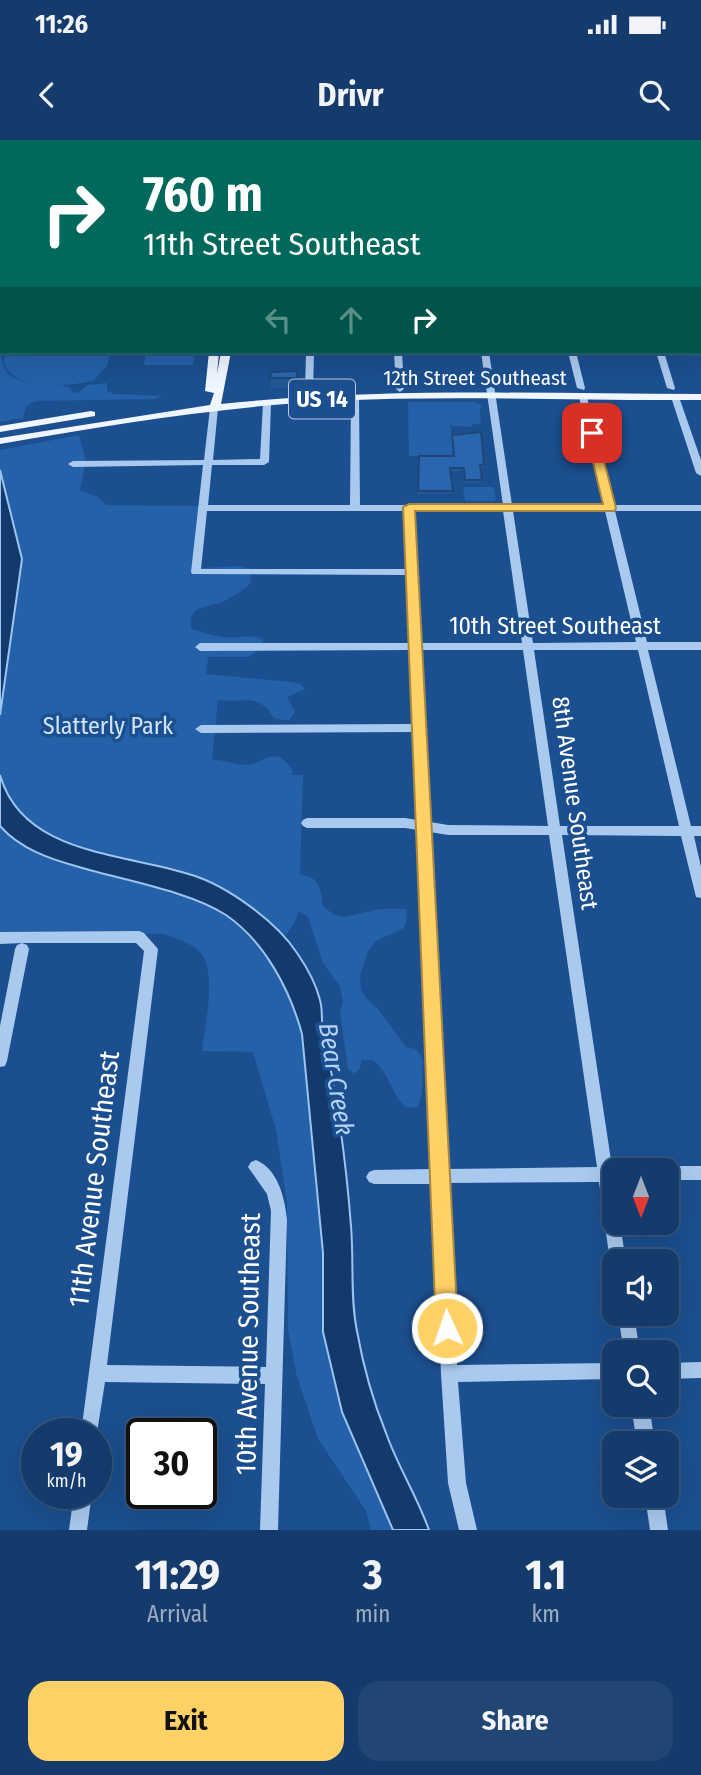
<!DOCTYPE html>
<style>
:root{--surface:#143b6b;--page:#214673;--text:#f1f3f6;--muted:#9dadc1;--line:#33557e;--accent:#ffd166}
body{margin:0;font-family:"Fira Sans Condensed",sans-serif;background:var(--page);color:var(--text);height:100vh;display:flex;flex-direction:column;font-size:26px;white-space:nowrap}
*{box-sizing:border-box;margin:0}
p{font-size:23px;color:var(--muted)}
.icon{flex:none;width:38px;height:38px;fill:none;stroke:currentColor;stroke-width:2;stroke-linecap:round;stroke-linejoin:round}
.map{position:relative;height:1390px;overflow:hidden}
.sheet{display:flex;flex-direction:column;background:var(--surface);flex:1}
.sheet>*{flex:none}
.top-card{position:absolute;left:0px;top:0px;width:702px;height:214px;box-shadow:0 7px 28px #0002,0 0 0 2px var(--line);background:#00695c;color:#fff;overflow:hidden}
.needle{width:46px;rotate:180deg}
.fabs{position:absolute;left:602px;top:1018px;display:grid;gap:14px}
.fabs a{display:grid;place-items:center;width:77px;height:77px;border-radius:14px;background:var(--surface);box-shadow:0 7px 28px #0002,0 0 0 2px var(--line);font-size:35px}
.speed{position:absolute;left:21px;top:1278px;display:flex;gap:14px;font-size:35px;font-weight:700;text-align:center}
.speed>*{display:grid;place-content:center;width:91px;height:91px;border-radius:50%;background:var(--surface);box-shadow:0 7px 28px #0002,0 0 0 2px var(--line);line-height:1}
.speed small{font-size:18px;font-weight:400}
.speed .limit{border:4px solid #111;border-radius:10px;background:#fff;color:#111}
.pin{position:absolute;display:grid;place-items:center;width:60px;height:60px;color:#fff;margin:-30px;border-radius:14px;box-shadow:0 4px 10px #0006}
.me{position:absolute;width:77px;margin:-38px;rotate:357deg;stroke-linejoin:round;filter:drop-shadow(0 0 5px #0008)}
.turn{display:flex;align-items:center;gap:24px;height:147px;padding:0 28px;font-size:32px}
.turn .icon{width:91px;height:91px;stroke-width:2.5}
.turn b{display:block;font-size:49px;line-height:60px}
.lanes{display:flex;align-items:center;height:66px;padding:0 28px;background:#0003;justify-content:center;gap:35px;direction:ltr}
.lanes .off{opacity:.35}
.eta{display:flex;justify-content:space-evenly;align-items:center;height:119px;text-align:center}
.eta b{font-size:42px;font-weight:700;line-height:49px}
.action{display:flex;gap:14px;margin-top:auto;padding:14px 28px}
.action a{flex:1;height:80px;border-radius:21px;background:var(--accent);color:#111;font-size:28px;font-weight:700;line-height:80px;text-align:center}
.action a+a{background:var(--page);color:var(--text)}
.status{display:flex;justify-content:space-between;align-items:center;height:49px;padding:0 35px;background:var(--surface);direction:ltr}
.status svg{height:19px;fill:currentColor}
header{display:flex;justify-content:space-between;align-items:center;height:91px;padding:0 28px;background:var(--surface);font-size:32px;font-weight:700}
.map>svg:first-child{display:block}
.green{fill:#2461a8}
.water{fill:#123a6d;stroke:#9cc4f0;stroke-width:2}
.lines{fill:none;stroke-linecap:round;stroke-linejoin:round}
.minor{fill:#a9c9ee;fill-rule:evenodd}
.major{fill:#f0f6ff;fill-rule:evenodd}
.rail{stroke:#fff;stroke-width:2;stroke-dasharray:7 3.5;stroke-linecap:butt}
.wall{fill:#245895}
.shaded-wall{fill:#1d4779}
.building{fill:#2a66ad;stroke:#1d4779;stroke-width:2}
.route{fill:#ffd166;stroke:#a68842;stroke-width:2}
.labels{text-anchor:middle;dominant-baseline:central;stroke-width:7;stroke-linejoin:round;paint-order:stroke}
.far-street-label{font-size:21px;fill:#fff;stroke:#1b4f8f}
.shield{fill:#1b4f8f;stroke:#bbcadd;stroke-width:2}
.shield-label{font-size:23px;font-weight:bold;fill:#fff}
.street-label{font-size:24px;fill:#fff;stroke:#1b4f8f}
.park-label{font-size:24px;fill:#cfe3fa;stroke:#1b4f8f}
.water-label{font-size:26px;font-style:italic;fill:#b5d3f5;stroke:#1b4f8f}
.near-street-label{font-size:28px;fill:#fff;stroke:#1b4f8f}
</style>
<div class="status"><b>11:26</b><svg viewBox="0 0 49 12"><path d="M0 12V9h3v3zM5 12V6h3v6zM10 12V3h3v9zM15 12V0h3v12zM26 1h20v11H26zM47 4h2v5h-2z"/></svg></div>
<header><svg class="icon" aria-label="back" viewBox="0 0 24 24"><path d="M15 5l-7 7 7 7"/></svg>Drivr<svg class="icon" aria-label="search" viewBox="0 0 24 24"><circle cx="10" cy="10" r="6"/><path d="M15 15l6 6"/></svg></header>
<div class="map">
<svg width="701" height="1390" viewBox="0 0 701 1390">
<rect width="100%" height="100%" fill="#1b4f8f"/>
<g class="green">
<path d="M6,212H110L107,226L93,241C68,246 14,253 4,222Z"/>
<path d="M146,212H195L193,225H144Z"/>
<path d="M0,214L6,232C24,248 43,241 65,246C72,248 70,252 78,253L88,245L107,243V251L114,254L161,256L154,259L36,261L26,266L23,278L0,282Z"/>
<path d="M408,262H475L483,266L480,269L481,284H472L473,287L452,286L450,281L454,316H409Z"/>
<path d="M79,295L86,322L80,350L98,357L106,365L205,366L201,428L238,426L250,429L251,443C244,450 231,458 222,462C208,468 187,465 191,488C199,492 214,496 224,497C237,499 251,493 263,499V506L249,517H208L206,534L292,542L300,544L305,549L287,557L295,572L289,581L274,578C258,552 244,563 218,560L212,620C224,619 234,625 245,625C264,626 274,601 293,631L291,635H303L300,735C321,737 320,748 323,766L334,775L344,777L380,769H406L407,778L404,788L376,801L368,811L360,836L361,850L367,859L378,869L406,907L416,909L423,919L422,952L418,967C412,968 406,969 402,964C391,950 389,934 373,920H362L360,928L355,934L348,929L340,873L343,861L340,847L323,823L308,777L299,771L295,782L284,798L233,781C267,812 290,850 302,894L323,1113V1192L342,1272L393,1390H371L366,1371L318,1299L297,1237L288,1190L287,1063L276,990L253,912L202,911C205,886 216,838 203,816C196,804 177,799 164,794L0,793V310Z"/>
<path d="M463,347H494L496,361H465Z"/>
</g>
<g class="water">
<path d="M0,330L22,419L0,575Z"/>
<path d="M0,635C23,716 126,713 192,735C227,746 276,781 297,813C306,826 316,844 320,860C323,870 321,881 323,892C337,955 346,1021 351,1086C354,1121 350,1157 357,1191C363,1225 373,1261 386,1293C398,1327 417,1356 429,1390H393L342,1272L323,1192V1113L302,894C290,850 265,802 226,775C189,751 122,740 79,727C50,719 20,709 0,686Z"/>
</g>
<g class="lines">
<g class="minor">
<path d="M285,0H291L292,2H286Z"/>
<path d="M349,0H355L356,2H350Z"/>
<path d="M413,0H420L421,2H414Z"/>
<path d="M482,0H489L491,2H483Z"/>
<path d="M553,0H560L561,2H554Z"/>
<rect x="700" y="37" width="1" height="4"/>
<rect x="700" y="98" width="1" height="6"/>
<rect x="700" y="163" width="1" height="4"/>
<path d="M306,212H314L313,252L309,255L305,252Z"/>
<path d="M394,212H402L404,249L400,252L396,249Z"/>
<path d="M481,212H489L512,365H604L579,257L583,254L587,257L613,365H701V371H615L647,502H701V510H648L691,686H701V696H694L701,727V758L696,757L695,753L681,696L562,695L612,1027L620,1031H614V1083H620L626,1122H614V1128L610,1122L599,1042L448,1043L457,1225L614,1223V1239L458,1242L466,1343L477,1390H459L448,1343L441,1234L433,1044H374L369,1042L366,1037L369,1032L374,1030L432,1029L418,690L405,688H307L303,686L301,683L303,680L307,678H405L417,680L414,592L201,593L195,589L201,585L413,584L410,510L200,511L195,507L200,503H410L407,435L192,434L191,432L203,325L73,327L68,324L73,321L204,320L210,268L214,265L218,268L213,320L260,319L263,263L267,260L271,263L269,322L264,325H212L208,365H350L351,257L355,254L359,257L360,365H503ZM207,371H404L407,429H201ZM414,371H503L522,503H421ZM513,371H605L636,502L533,503ZM421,510H523L548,686L448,685L430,682ZM534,510H638L679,686H560ZM430,692L448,695H549L597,1027L447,1029Z"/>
<path d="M568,212H576L585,248L584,250L577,248Z"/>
<path d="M656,212H664L675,248L674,250L667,248Z"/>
<path d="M675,254L679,257L701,320V336L696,333L671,257Z"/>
<path d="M139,791L144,793L158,809L107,1225L266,1227L271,1071L267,1054L248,1027L251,1022L256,1020C278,1029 285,1058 287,1080L278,1390H260L265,1244L105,1242L96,1299V1293H81L144,811L136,803H22L27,805L29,809L7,921L5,926L0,927V886L15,809L17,805L22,803L0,804V792Z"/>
<path d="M667,1026H701V1040H667V1031H660L662,1028Z"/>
<path d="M618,1174H634L640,1213H624Z"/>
<path d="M701,1222V1238L667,1239V1223Z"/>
<path d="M631,1265H649L655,1304H637Z"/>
<path d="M74,1353H92L87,1390H69Z"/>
<path d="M645,1356H663L668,1390H650Z"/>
</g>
<g class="major">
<path d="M133,0H142L144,2H134Z"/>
<path d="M209,212H219L217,234L221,212H231L221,264C381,247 541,254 701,254V260C578,261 454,255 330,261C219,267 109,285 0,304V298L210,265L214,253L205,251Z"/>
<path d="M91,271L95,272V276L0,292V286Z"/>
</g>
<path class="rail" d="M693,0L696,2"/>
</g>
<g class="wall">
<path d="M175,0H194V2H178Z"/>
<path d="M297,231V248H271L270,238Z"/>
<path d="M452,295L484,325V328H481L482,343H465L463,331L451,332L452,354H418L419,316H453Z"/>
</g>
<rect class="shaded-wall" x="185" y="0" width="9" height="2"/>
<g class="building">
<path d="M297,231V238H270L271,232Z"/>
<path d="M481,292L484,325H480L482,340H465L464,328H450L453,351H418L419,316H454L452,295Z"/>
</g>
<path class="route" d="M592,290L597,293L616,368L614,371H415L458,1188L455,1195L447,1199L439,1195L436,1188L403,367L409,364H603L586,293Z"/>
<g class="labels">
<g class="far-street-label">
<text x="475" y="238">12th Street Southeast</text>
</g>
<rect class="shield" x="289" y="239.5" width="66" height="39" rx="5"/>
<g class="shield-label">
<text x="322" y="259">US 14</text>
</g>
<g class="street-label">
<text x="555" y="486">10th Street Southeast</text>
<text transform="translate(575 663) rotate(82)">8th Avenue Southeast</text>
</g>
<g class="park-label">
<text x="108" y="586">Slatterly Park</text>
</g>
<g class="water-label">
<text transform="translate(336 939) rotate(81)">Bear Creek</text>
</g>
<g class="near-street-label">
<text transform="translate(94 1039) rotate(-83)">11th Avenue Southeast</text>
<text transform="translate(248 1204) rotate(-89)">10th Avenue Southeast</text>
</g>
</g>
</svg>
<div class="fabs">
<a><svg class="needle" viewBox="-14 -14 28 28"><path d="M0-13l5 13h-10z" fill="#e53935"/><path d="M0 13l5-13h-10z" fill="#9dadc1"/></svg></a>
<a><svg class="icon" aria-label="sound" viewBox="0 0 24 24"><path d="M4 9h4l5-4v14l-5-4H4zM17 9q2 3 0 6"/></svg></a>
<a><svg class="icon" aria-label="search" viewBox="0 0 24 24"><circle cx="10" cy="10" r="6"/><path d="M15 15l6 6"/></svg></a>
<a><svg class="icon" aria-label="layers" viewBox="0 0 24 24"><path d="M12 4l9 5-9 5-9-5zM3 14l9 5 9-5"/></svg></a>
</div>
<div class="speed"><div>19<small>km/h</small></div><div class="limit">30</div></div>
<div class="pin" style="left:592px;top:293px;background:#d93025"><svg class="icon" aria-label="arrive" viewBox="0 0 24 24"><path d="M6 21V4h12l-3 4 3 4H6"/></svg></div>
<svg class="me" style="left:447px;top:1188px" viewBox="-20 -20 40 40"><circle r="17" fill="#ffd166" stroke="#fff" stroke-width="3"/><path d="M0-11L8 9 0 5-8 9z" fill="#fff"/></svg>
<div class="top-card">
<div class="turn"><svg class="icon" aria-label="right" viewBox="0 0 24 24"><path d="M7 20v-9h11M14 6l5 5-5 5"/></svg><div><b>760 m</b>11th Street Southeast</div></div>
<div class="lanes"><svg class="icon off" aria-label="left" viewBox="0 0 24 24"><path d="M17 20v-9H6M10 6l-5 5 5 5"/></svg><svg class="icon off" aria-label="ahead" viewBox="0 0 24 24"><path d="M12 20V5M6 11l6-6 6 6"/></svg><svg class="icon" aria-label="right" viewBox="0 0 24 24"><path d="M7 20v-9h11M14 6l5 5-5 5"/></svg></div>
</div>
</div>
<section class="sheet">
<div class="eta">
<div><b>11:29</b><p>Arrival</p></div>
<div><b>3</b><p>min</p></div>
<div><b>1.1</b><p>km</p></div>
</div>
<div class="action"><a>Exit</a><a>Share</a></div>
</section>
